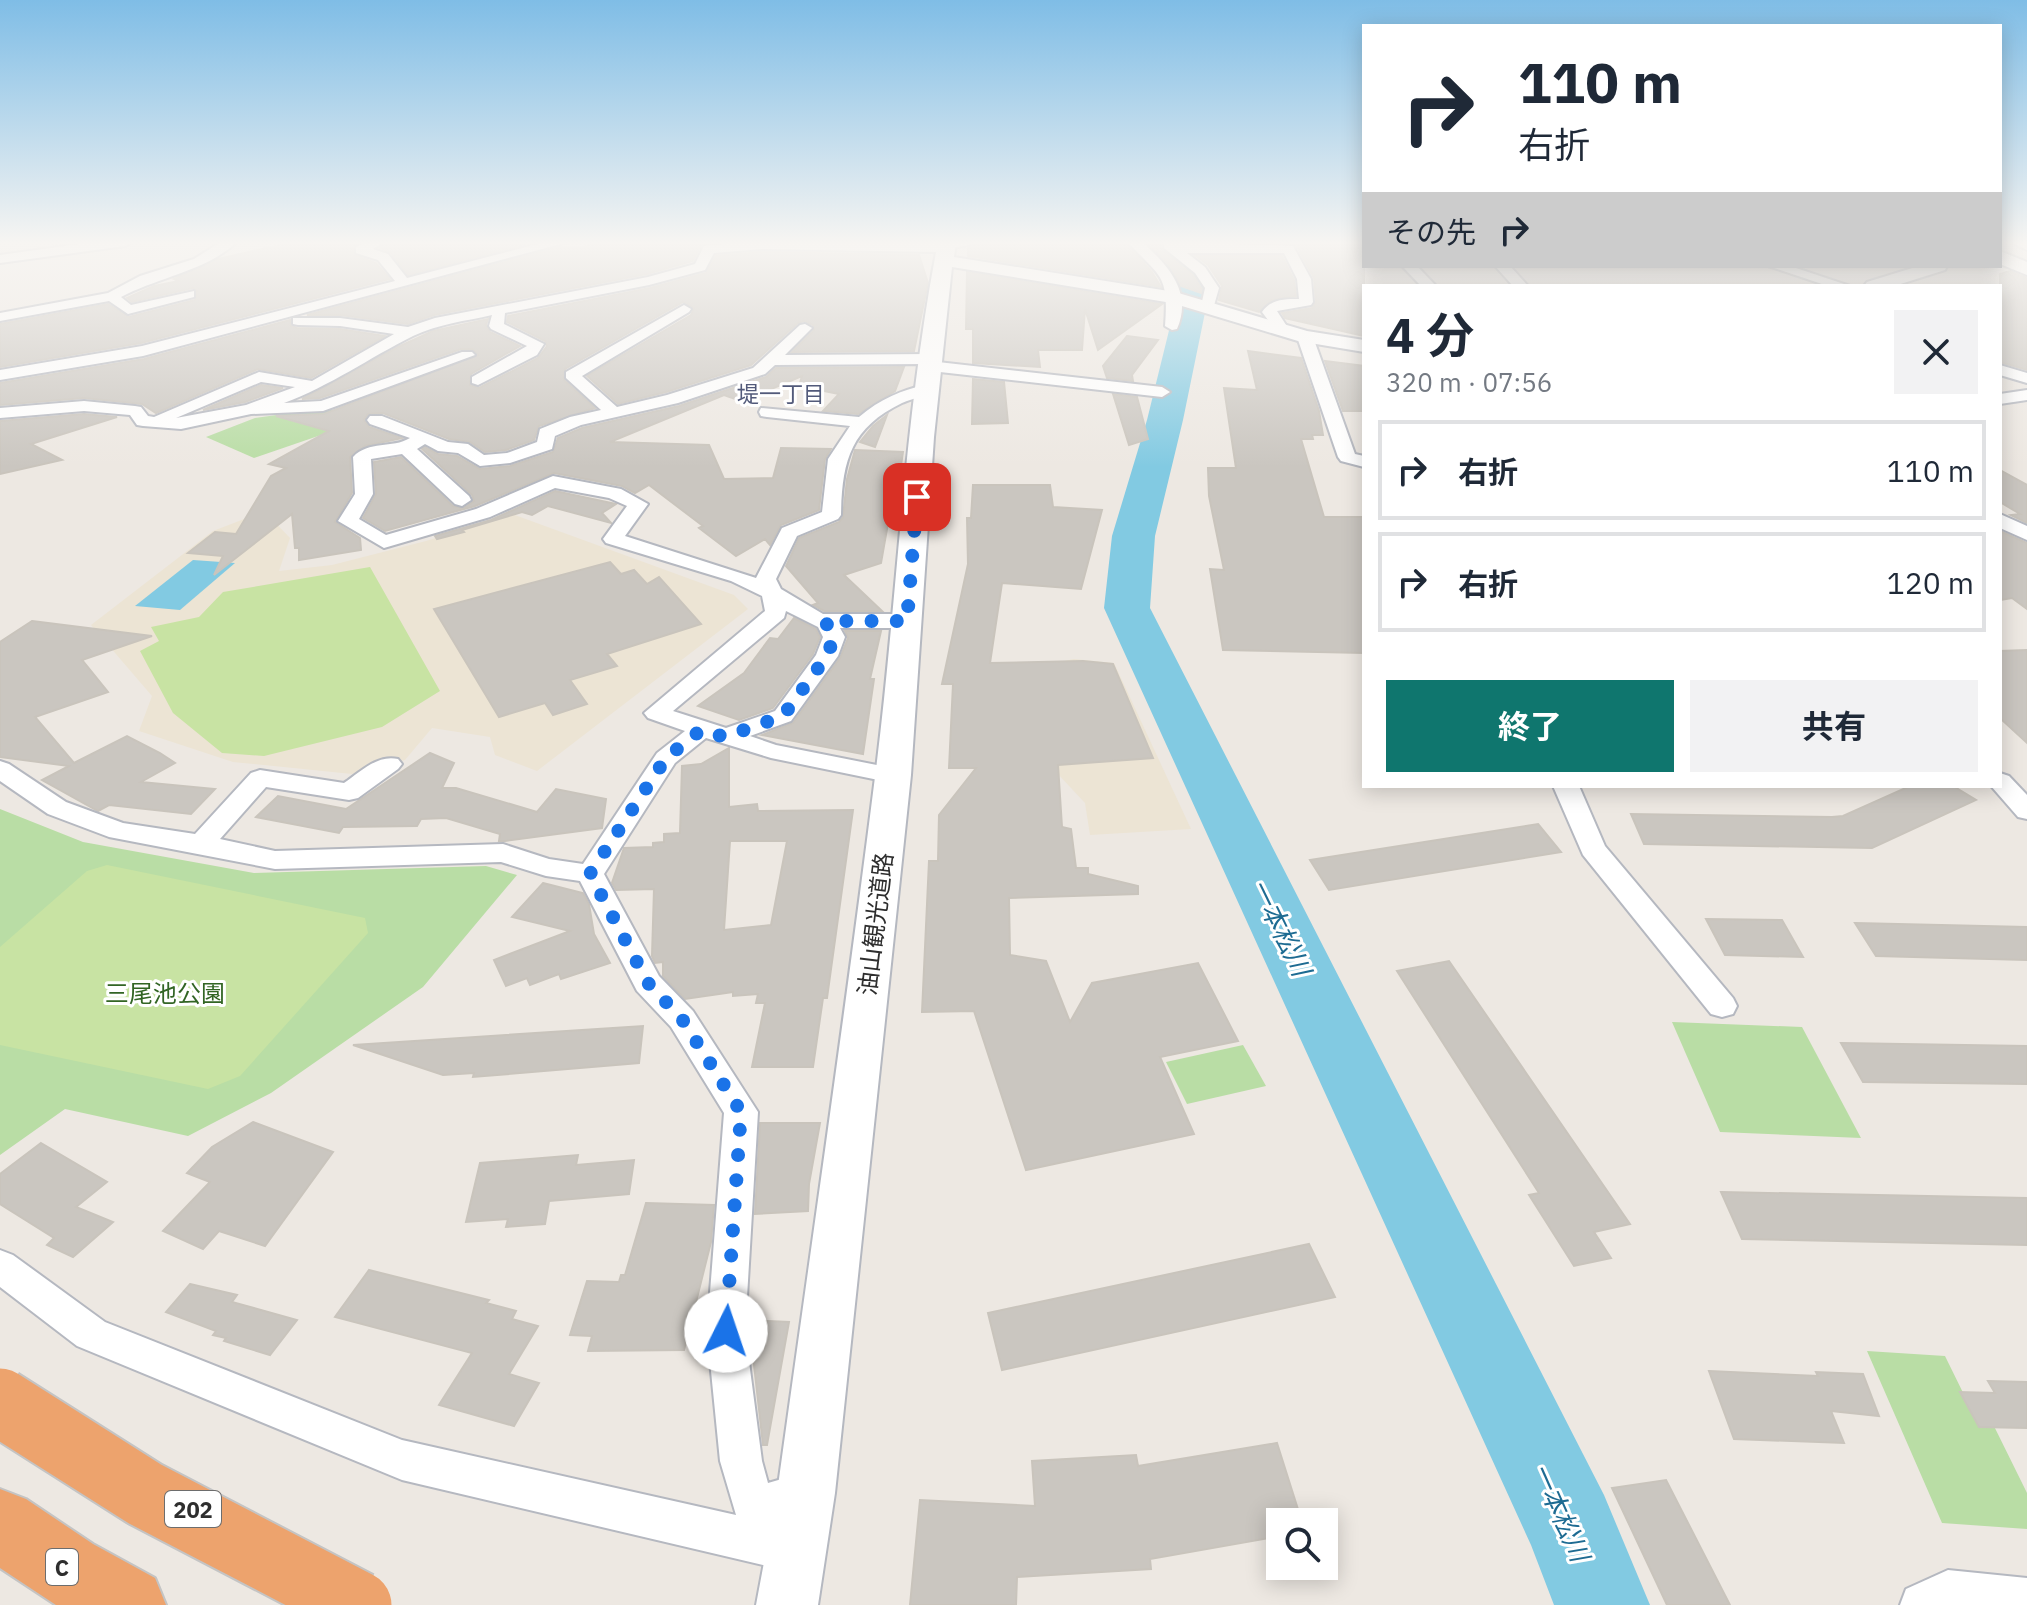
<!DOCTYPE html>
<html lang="ja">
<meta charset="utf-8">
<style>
:root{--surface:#fff;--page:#f2f2f3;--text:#1f2937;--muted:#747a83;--line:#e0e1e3;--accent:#0f766e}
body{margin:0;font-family:"IBM Plex Sans","Noto Sans JP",sans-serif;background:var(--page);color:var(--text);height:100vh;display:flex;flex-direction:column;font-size:30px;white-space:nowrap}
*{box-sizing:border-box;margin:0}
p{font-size:26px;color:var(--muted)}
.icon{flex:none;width:44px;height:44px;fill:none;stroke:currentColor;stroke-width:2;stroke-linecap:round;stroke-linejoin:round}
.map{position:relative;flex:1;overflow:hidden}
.side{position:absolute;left:1362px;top:284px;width:640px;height:504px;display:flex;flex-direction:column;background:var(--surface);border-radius:0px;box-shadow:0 4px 20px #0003}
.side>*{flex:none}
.guide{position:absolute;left:1362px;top:24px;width:640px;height:244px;border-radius:0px;box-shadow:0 4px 20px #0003;background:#fff;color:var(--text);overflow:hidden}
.tools{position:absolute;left:1266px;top:1508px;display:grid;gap:16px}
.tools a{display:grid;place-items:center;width:72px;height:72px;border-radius:0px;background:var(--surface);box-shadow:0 4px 20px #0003;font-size:40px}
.pin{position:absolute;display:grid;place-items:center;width:68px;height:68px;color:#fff;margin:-34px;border-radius:16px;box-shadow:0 4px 12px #0006}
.me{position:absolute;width:88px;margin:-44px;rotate:4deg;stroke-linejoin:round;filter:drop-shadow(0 0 6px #0008)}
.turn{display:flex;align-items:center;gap:28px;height:168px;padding:0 24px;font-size:36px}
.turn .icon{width:104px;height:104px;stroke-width:2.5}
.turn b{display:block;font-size:56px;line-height:68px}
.then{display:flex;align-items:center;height:76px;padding:0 24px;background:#0003;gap:16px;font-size:30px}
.round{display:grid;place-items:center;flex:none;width:84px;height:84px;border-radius:0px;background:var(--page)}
.head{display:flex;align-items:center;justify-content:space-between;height:136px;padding:0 24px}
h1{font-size:48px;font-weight:700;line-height:60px}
.button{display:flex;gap:16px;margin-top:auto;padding:16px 24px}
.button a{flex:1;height:92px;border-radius:0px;background:var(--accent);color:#fff;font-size:32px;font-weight:700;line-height:92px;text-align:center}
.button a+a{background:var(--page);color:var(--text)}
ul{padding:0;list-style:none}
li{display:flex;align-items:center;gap:24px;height:100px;margin:0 16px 12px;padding:0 8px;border:4px solid var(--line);border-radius:0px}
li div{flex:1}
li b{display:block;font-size:30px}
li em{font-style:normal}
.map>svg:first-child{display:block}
.education{fill:#ece4d4}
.green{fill:#b9dda5}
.pitch{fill:#c8e3a3}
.water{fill:#82cae2}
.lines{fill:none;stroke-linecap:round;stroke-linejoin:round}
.river{fill:#82cae2;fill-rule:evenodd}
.building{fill:#cac6c0;stroke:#c9c4bc;stroke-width:2;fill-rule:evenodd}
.street-casing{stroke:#b5b8c0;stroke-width:4}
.secondary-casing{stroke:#b5b8c0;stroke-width:4}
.highway-casing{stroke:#c4c4c4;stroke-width:4}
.street{fill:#fff;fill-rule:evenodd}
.secondary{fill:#fff;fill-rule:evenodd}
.highway{fill:#eda36d;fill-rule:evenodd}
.highway-bridge-casing{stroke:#c4c4c4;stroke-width:71;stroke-linecap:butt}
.highway-bridge{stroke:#eda36d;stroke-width:67}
.route{stroke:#1a73e8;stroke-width:14;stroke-dasharray:0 25.2}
.labels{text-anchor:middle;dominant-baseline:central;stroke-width:6;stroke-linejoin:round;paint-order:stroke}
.far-neighbourhood-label{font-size:22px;fill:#525a7a;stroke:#fff}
.shield{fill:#fff;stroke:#6d6d6d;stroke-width:2}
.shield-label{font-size:22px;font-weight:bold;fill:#2e2e2e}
.street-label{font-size:24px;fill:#2e2e2e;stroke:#fff}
.park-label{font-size:24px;fill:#326524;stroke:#fff}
.water-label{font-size:26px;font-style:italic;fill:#1d6b92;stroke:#fff}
</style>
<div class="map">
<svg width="2027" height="1605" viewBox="0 0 2027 1605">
<rect width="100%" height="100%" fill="#ede8e2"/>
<g class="education">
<path d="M257,514H267L290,538L279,571L332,565L426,541L512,514L734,595L748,609L537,771L495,755L490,737L432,728L405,760L352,774L233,762L139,731L152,696L91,625L213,531Z"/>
<path d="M1074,659L1114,663L1191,829L1090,835L1085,803L1044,759L1024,669Z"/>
</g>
<g class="green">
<path d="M327,408L359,422L254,458L206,437L255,418Z"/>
<path d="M0,809L83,842L254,873L486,866L517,875L423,987L271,1093L188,1136L65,1109L0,1155Z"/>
<path d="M1672,1022L1802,1027L1861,1138L1720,1132Z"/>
<path d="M1243,1045L1266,1086L1187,1104L1166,1062Z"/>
<path d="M1867,1351L1945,1356L1972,1411L1989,1416L2027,1493V1529L1942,1523Z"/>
</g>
<g class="pitch">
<path d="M370,567L440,691L382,727L264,756L222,753L173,713L140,651L159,641L151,627L199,617L223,592Z"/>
<path d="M107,865L365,918L368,933L240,1076L208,1089L0,1045V947L87,871Z"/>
</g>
<path class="water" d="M193,560L235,563L180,610L135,606Z"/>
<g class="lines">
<path class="river" d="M1134,242C1144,242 1158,240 1167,243C1188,251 1207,277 1208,298L1183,420L1155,536L1150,608L1604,1495L1650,1605H1554L1531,1545L1104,608L1112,536L1147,420L1177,298L1173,277Z"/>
</g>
<g class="building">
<path d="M293,242H359L353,247L354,255L376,263L390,279L141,343L0,367V324L108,304L129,317L195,300L197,291L193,288L132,302L127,298L154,286L179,281L174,279L218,259Z"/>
<path d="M387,242H490L523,245L408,275L390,252L380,248Z"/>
<path d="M602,242H710L701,245L693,261L647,274L434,315L408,324L340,315H307L560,247L580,248Z"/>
<path d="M987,242H1125L1152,272L1161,287L968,256V248Z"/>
<path d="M1147,242H1161L1162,250L1193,275L1202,289L1201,293L1181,286L1171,268Z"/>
<path d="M1364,242V336L1285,318L1282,313L1312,308L1316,302L1314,278L1296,245L1284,243Z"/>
<path d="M762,252L919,255L928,283L914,351L792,352L814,330L813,325L804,321L798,323L751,365L666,392L618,404L587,376L691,315L694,308L683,302L565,369L564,380L595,408L539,426L534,440L506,450L485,452L470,442L449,439L383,413L368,414L364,420L369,427L402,438L365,446L350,457L352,493L335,522L360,538L361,550L299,560V548H295L292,514L214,575L223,556L188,553L215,532L236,534L271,476L286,468L269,464L329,431L276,416L324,414L478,355L472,349H461L320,398L302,399L398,347L433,331L488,319L486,325L490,332L520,346L471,374L470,385L479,388L538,358L547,346L545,341L507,322L508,316L650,288L706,273L716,256Z"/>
<path d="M1196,256H1282L1294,280L1296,296L1272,300L1259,312L1219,300L1222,286L1208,265Z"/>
<path d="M2010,271L2027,278V370L2000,362V274Z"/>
<path d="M967,272L1162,304L1098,350L1085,309L1082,350H1038L1040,367L973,363V329H966Z"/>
<path d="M290,320L291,326L297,328L340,329L385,336L311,378L258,369L156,413L142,404L84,398L0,405V383L144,359Z"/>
<path d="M1127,336L1158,340L1132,375L1133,381L1107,378L1103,366Z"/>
<path d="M1248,351L1301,358L1319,411L1323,435H1312L1313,439H1301L1324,517H1364V653L1223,650L1210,569L1224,570L1209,496L1208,468H1236L1224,388L1257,390Z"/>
<path d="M1325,361L1364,366V411H1343Z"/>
<path d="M904,367L895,391L858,414L823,411L839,394L799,386L802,376L750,398L738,400L724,395L610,442L709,445L724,479L773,478L781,448L831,449L825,459L819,510L781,525L770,545L765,539L736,556L699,528L703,526L649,485L635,493L622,486L554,473L475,506L385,531L363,518L376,494L374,462L401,457L453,506L464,508L474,501L472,495L422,449L425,447L438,454L457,456L480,469L510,466L553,452L558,438L582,428L679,406L766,377L776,368Z"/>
<path d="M973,379L1004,382L1008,423L972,424Z"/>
<path d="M261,385L283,388L245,402L203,410Z"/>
<path d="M1113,394L1137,397L1148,439L1129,445Z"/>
<path d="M84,414L117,417L31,444L62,460L0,474V421Z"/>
<path d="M887,415L875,447L860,442L873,426Z"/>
<path d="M855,450L903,452L894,512H890L881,563L844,575L882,611H824L813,605L818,603L786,566L799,538L839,522L843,517L847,479Z"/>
<path d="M2000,470L2027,485V523L2011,515L2020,514L2000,502Z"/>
<path d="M973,485H1050L1053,507L1102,510L1081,589L1002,583L990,663L1083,661L1113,664L1153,758L1058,765L1062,827L1071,829L1076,868H1088V874L1138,886V894L1009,898L1010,955L1046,961L1070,1022L1092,983L1198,963L1238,1041L1160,1057L1194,1134L1026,1170L974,1011L922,1012L929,861H938L939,815L976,768H949L953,684H942L968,564L967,518H971Z"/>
<path d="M555,491L616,504L602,513L611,523L548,506L532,515L522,512L462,530L464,532L437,539L435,536L491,520Z"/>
<path d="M2000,531L2027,543V609L2012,598L2000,600Z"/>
<path d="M610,562L621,574L634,570L647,584L659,577L701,624L607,654L617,666L570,680L587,704L553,715L545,703L499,717L434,609Z"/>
<path d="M794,618L816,629L820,637L813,654L773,708L739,720L698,706L744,673L770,638L778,639Z"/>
<path d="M32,621L152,636L82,660L108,692L35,717L74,763L127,736L160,753L175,763L141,782L215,789L191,814L109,805L98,811L42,780L69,766L0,757V642Z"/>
<path d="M845,631H881L870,679H874L863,754L762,735L793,723L840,658L848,638Z"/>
<path d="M2027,650V743L2000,718V651Z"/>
<path d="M729,748V807L757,804L758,811L853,810L827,998H823L813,1067H752L765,1003H756L758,994L733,996V992L685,999L663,976V962L655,963L652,956L654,889L616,890L612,883L624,848L653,847V843L664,842V834L680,833L682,766L701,764ZM730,841H787L771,925L724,930Z"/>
<path d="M430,753L454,763L442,788H456L537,812L556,789L606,799L602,828L505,841H499L500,834L446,818L421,819L417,826L343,827L339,833L256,817L278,796L346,809Z"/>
<path d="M1910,786H1953L1976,800L1872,848L1644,844L1631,814L1832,817L1843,816Z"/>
<path d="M1538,824L1561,852L1329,890L1310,860Z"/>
<path d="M543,883L583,893L589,904L594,934L610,963L561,979L559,974L530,985L527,978L506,986L494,960L570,931L512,917Z"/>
<path d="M1706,919L1782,920L1803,957L1725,955Z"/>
<path d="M1855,923L2027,927V960L1876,956Z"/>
<path d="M1449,961L1630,1224L1594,1232L1611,1258L1574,1266L1529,1195L1539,1193L1397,971Z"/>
<path d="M643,1026L639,1063L473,1077L474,1073L443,1075L353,1045Z"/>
<path d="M1841,1043L2027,1046V1084L1863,1082Z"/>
<path d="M253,1122L333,1152L265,1246L219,1231L203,1249L163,1231L210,1182L187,1173L212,1147Z"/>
<path d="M760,1123H820L809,1184L808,1211L755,1214Z"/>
<path d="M41,1143L107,1182L76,1207L113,1222L73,1257L47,1245L54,1238L0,1204V1174Z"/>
<path d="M578,1155L576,1165L634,1160L629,1194L549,1201L545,1224L506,1227L508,1219L466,1222L480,1163Z"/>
<path d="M1721,1192L2027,1198V1245L1742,1239Z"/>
<path d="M646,1203L714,1205L711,1242L684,1350L588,1351L592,1336L570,1335L587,1281L619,1282L621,1275H625Z"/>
<path d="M1309,1244L1335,1297L1002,1370L988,1313Z"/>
<path d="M369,1270L489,1300L486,1303L516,1311L512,1319L538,1326L509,1374L539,1383L514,1426L439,1405L472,1353L335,1317Z"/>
<path d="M190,1284L237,1295L232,1302L297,1320L270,1355L224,1341L226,1338L213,1335L216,1331L166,1312Z"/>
<path d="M749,1320L789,1322L767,1445H763Z"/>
<path d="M1709,1371L1818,1376L1816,1372L1863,1374L1879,1416L1831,1411L1844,1443L1734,1439Z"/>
<path d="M1988,1381L2027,1382V1428L1979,1427L1960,1392L1995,1393Z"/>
<path d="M1277,1443L1302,1522H1280V1536L1150,1559L1151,1569L1017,1577L1016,1605H910L920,1500L1035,1506L1032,1461L1136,1455L1138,1466Z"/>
<path d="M1666,1480L1730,1605H1667L1612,1488Z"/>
</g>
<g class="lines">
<g class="street-casing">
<g id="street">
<path d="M94,242H131L125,246L0,263V255Z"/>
<path d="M221,242H237C206,271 159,277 121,297L131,305L194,291V297L128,314L109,301L0,321V313L108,293L140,276L194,259Z"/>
<path d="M367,242H384L373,249L388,254L407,278L545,242H568L143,356L0,380V370L142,346L395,281L378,260L356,253V247Z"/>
<path d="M745,242L936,244L943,248L936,252L762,249L714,253L705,270L649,285L505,313L504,324L544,344L537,355L478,385L472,383V377L527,346L491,329L489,326L492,315C466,321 438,324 413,336C369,358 330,386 284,403L321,401L462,352H472L475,355L323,411L251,414L181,429L143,426L137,425L130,415L84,411L0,418V408L84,401L135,406L141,407L148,416L154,417L259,372L312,381L394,334L340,326L298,325L293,324V318H340L408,327L435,318L648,277L695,264L704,246ZM261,382L295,387L246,405L176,418Z"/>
<path d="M942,242H984L947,249L942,248Z"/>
<path d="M1128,242H1142C1168,265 1193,292 1177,329L1172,330L1165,326C1169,273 1160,278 1128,242Z"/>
<path d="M1164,242L1293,246L1311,279L1313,302L1311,305L1277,311L1288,328L1286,331H1276L1262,312C1271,299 1284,299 1299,299L1297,279L1284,253H1187L1205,267L1219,288L1213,309H1203L1201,306L1205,288L1195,273L1164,248Z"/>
<path d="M2011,242H2027V250Z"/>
<path d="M1402,266H1417L1436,286H1421Z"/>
<path d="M1495,266H1510L1528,286H1513Z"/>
<path d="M1768,266H1790L1850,286H1828Z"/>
<path d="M684,305L691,309L689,312L582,376L617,407L667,395L753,368L800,325L805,324L812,328L785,355L932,354L938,356V362L1162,387L1170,392L1162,397L931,371L925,369V364L775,365L765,374L678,403L581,425L555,436L552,449L510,463L480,466L458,453L438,451L425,444L417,449L469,496L471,500L462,506L455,504L402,454L371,459L373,494L359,519L386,535L476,509L553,476L621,489L648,504L625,536L756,578L782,528L822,512L828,459L850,426L767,417L761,416L759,412L761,408L859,417C880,399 902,390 928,384L936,389C928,396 913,398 902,403C850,428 842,462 841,515L838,519L797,536L776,579L781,589L823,614H907L918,621L907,628H840L845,637L838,656L791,721L750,736L776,745L902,770L906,775L902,780L893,783L771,758L706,738L675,763L604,874L659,976L693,1011L758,1112L745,1331L762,1461L768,1483L806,1472L821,1478L827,1493L821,1508L773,1524L812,1536L819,1551L812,1566L797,1573L402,1480L77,1346L0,1287V1250L13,1255L105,1322L402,1440L736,1515L720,1461L707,1331L724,1113L671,1027L637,991L580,881L546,876L501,862L275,869L109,837L48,814L0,781V761L9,764L66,802L123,823L195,834L251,773L260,770L344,783C360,772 378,754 398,759L402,764L398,769L358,798L349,800L266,787L220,839L275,851L503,844L549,859L583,864L657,753L685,731L648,718L644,713L765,611L762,596L731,581L606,543L603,539L627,506L609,498L555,488L490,517L384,548L338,521L355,494L353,457C369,440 392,449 410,438L370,424L367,420L370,416H382L448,442L468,444L484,455L507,453L537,442L540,429L570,417L601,410L566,378V372ZM786,611L818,627L823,637L816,655L775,711L726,728L673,711L784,618Z"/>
<path d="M1305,332L1313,337L1355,454L1364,456V467L1341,461L1338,457L1297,337Z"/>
<path d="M2000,365L2027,373V383L2000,375Z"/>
<path d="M2027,390V400L2000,404V394Z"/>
<path d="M2000,514L2027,526V540L2000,528Z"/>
<path d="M2000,773L2009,776L2027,795V819L2018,817L1991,786H2000Z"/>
<path d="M1553,786H1579L1605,846L1733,998L1737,1006L1733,1014L1722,1017L1711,1014L1583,855Z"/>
<path d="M1948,1570L2027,1578V1605H1900L1906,1589Z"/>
</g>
</g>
<g class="secondary-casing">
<g id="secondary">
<path d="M938,242H956L954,257L1175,292L1307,331L1364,340V352L1298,341L1172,303L952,267L934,437L911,775L835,1493L818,1605H756L777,1493C810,1254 845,1016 875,777C898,599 903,419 938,242Z"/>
<path d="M2000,251L2027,262V275L2000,264Z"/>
<path d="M1919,266H1947L1945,270L1894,286H1864L1867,282Z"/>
</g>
</g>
<g class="highway-casing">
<path id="highway" d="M0,1489L26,1499L93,1544L155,1578L166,1605H56L0,1568Z"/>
</g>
<use href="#street" class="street"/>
<use href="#secondary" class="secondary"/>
<use href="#highway" class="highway"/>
<g class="highway-bridge-casing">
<path id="highway-bridge" d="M0,1402L145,1494L358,1605"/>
</g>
<use href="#highway-bridge" class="highway-bridge"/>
</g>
<linearGradient id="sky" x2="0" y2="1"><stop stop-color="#7fbde6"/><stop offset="0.52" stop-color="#f7f5f2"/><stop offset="1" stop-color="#f7f5f2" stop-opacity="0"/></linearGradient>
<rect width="2027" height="467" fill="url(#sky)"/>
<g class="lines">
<path class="route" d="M726,1331L741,1112L682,1019L648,983L590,874L666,758L701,730L725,737L783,716L827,656L834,637L825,621H907L917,497"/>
</g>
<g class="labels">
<g class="far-neighbourhood-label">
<text x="781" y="393">堤一丁目</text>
</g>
<g class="shield">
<rect x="165" y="1491" width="56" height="36" rx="6"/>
<rect x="46" y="1549" width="32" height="36" rx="6"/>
</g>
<g class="shield-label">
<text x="193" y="1509">202</text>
<text x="62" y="1567">C</text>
</g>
<g class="street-label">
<text transform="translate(875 924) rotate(-83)">油山観光道路</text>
</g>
<g class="park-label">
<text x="165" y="993">三尾池公園</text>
</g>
<g class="water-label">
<text transform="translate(1281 927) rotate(64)">一本松川</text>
<text transform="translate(1561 1512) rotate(66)">一本松川</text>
</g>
</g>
</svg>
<div class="tools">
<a><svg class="icon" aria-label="search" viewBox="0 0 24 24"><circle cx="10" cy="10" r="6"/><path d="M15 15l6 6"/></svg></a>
</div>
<div class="pin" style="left:917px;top:497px;background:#d93025"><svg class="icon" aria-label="arrive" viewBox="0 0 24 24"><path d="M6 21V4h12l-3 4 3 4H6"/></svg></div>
<svg class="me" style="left:726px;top:1331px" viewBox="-20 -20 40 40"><circle r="19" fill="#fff"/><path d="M0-13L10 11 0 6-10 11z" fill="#1a73e8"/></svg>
<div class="guide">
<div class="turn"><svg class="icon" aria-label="right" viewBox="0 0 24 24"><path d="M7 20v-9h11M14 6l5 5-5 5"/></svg><div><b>110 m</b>右折</div></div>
<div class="then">その先<svg class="icon" aria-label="right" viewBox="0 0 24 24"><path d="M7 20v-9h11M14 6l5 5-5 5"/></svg></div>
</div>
<section class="side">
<div class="head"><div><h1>4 分</h1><p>320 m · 07:56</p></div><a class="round"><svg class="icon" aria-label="close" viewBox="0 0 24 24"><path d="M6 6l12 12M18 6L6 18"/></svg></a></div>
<ul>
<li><svg class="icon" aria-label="right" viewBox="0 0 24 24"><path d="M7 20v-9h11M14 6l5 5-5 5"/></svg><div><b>右折</b></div><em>110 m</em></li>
<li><svg class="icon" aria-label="right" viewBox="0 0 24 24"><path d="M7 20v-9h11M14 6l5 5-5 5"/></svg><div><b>右折</b></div><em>120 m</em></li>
</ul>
<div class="button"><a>終了</a><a>共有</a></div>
</section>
</div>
